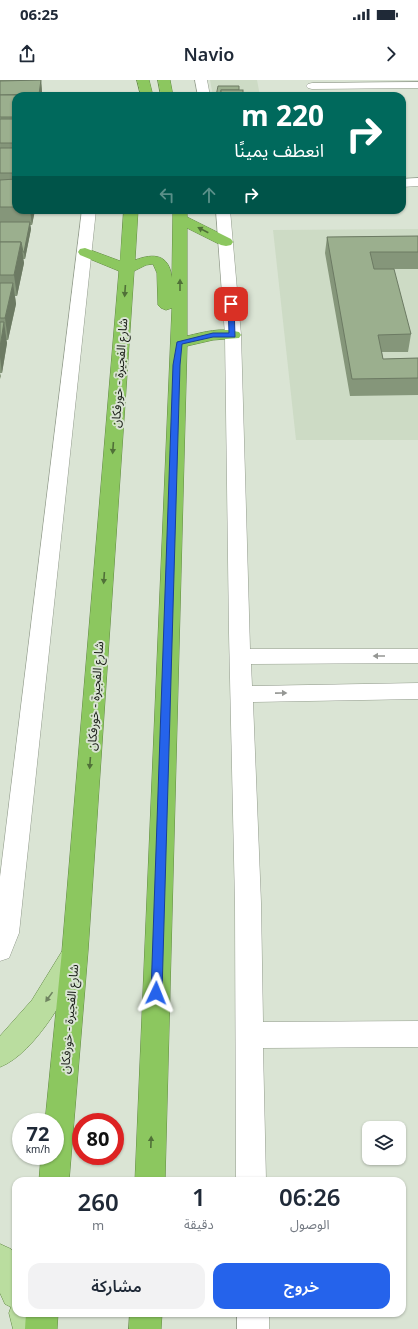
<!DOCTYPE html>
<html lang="ar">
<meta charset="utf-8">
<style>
:root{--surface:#fff;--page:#f2f2f3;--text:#1f2937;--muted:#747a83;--accent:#2563eb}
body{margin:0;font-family:"Noto Sans","Noto Sans Arabic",sans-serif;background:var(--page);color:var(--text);direction:rtl;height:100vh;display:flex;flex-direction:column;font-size:15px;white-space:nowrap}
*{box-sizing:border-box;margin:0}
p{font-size:13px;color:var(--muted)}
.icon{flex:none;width:22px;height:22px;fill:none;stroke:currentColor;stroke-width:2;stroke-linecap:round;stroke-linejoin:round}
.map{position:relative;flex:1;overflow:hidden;direction:ltr}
.side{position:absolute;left:12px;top:1097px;width:394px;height:140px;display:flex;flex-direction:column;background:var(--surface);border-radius:12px;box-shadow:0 1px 3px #0004;direction:rtl}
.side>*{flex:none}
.hud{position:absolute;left:12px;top:12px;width:394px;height:122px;border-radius:12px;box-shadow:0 1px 3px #0004;direction:rtl;background:#00695c;color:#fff;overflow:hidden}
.buttons{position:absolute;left:362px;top:1041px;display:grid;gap:8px}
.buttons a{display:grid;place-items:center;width:44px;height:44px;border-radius:8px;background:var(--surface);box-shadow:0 1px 3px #0004;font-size:20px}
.speed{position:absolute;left:12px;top:1033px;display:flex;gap:8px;font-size:20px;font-weight:700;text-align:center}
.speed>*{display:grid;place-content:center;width:52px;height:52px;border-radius:50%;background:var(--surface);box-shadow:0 1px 3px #0004;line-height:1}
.speed small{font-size:10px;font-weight:400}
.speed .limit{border:6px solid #d22;background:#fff;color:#111}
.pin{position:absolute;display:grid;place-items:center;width:34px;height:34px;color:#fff;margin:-17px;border-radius:8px;box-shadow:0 2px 6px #0006}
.me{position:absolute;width:44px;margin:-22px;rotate:2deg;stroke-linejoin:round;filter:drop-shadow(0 0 3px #0008)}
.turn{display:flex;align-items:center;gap:14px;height:84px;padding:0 16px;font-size:18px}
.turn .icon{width:52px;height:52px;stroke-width:2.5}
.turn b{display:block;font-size:28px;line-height:34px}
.lanes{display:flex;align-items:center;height:38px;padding:0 16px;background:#0003;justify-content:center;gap:20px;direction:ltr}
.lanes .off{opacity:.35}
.eta{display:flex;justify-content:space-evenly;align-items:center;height:68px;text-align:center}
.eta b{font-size:24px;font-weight:600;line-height:28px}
.cta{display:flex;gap:8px;margin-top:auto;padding:8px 16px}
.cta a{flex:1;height:46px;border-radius:12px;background:var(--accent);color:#fff;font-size:16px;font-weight:600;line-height:46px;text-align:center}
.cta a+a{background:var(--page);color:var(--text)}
.status{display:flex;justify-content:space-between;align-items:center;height:28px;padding:0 20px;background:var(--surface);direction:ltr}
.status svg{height:11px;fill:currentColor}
header{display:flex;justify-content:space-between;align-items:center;height:52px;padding:0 16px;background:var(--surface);font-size:18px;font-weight:600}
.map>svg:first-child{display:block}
.built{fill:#cddbc5}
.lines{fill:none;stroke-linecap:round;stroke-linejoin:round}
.minor-casing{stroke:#929b8c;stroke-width:1}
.major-casing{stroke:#628a44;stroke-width:1}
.highway-casing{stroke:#628a44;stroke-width:1}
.minor{fill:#fff;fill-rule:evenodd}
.major{fill:#badd9f;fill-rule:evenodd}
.highway{fill:#8cc75f;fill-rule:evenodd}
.wall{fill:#85967a}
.shaded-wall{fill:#6c7a63}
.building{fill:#9baf8e;stroke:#6c7a63}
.oneway{fill:#507038}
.oneway2{fill:#959794}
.oneway3{fill:#6f8460}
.route{fill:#2563eb;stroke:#184099}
.labels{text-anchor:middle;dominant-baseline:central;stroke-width:4;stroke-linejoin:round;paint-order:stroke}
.street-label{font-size:12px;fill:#141812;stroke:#dae4d4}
</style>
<div class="status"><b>06:25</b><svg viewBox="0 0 49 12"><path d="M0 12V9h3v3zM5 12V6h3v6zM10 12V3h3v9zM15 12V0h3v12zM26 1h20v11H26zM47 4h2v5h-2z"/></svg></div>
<header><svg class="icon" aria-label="forward" viewBox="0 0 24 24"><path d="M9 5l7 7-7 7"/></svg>Navio<svg class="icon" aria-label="share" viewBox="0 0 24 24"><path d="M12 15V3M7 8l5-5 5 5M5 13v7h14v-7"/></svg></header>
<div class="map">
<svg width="418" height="1249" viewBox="0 0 418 1249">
<rect width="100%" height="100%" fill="#dae4d4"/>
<g class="built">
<path d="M210,0H257L260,16H213Z"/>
<path d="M418,149V360H296L273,150Z"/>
</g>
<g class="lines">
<g class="minor-casing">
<g id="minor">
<path d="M195,0H207L210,16H198Z"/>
<path d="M418,2V8L312,9L308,8L306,6L308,4L312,3Z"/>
<path d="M418,98V106L402,107V99Z"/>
<path d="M82,130H96L19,853L9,878L0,881V797Z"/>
<path d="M216,130H230L241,255L250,569H418V583L251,584L252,606L418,603V619L253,622L261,823L263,942L418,941V967L263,968L266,1101H236L235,823L229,553L225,255Z"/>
<rect x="237" y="1233" width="32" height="16"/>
</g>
</g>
<g class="major-casing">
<g id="major">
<path d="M73,865L82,868L86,876C70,910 36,973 0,987V956L32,920L64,868Z"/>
<path d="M0,1164L11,1169L16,1176V1233H41L45,1249H13L9,1233L11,1227L5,1224L0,1213Z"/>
</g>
</g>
<g class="highway-casing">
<g id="highway">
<path d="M137,0H149L153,16H141Z"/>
<path d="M158,0H170L173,16H161Z"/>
<path d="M124,130H138L135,180C154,173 169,174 172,198L173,130H187V137L231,159L233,162L231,165L226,166L221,165L187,148V256C204,252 221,247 239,252L241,255L239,258L213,260L187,266L165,1101H135L172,228L166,230L161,228L158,225L157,193L153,184L146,185L134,191L88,871L69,1101H39L41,1076H55V1042H45L62,871L119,191L80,175L78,172L80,169L85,168L120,181Z"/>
<path d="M26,1233H58L57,1249H25Z"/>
<path d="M130,1233H162L161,1249H129Z"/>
</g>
</g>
<use href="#minor" class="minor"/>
<use href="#major" class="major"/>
<use href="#highway" class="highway"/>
</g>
<g class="wall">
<path d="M0,0H41L42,12V15L16,16V130H35L32,145H30L31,149L25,179H23L24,183L17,216H15L16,224L8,260H6L7,263L2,293H0L1,296L0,299Z"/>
<path d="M418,156V189H374L411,254L408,272H382L383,279L418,278V315L350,316L325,173L327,157Z"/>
</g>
<g class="shaded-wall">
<path d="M41,0L42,12V16H39Z"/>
<path d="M30,130H35L32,145Z"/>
<path d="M30,142L31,149L25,179L24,172Z"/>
<path d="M21,162L24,183L17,216L14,195Z"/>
<path d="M13,203L16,224L8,260L5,238Z"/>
<path d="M4,242L7,263L2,293L0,277V267Z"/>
</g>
<g class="building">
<path d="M41,0L39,14L0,15V1Z"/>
<path d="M218,6H239V10H221V16H216Z"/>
<rect x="221" y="10" width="22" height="6"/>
<path d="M0,15H53V16H16V37H0Z"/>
<rect x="0" y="39" width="16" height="24"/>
<rect x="0" y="68" width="16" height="25"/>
<path d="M16,99V127H0V100Z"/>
<path d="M0,142H30L24,172H23L21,162H0Z"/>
<path d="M418,156V172H370L374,189H394L411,254L378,255L383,279L418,278V298L352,299L327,157Z"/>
<path d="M0,162H21L14,195H0Z"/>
<path d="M0,203H13L5,238H0Z"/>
<path d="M0,242H4L0,267Z"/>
</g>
<defs><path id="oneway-solid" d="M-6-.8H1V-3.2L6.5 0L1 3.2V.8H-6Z"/></defs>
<g class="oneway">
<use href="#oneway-solid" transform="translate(203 150) rotate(-153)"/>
<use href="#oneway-solid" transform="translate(180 205) rotate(-90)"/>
<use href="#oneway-solid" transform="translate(125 211) rotate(94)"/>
<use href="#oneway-solid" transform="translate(113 368) rotate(94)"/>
<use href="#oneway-solid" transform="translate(104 498) rotate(94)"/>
<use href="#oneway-solid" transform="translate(90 683) rotate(94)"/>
<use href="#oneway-solid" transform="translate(151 1062) rotate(-88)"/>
</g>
<g class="oneway2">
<use href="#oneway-solid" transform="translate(379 576) rotate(180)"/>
<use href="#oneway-solid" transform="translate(281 613) rotate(-1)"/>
</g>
<use class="oneway3" href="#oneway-solid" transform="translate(49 917) rotate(126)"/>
<path class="route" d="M228,223L234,224L235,257H213L182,264L180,285L162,913L160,916L156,918L152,916L151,913L173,285L177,262L213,253H229Z"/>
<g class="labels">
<g class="street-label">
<text transform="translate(119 293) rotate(-86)">شارع الفجيرة - خورفكان</text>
<text transform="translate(95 616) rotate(-86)">شارع الفجيرة - خورفكان</text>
<text transform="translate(69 939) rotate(-85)">شارع الفجيرة - خورفكان</text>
</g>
</g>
</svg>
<div class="buttons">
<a><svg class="icon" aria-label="layers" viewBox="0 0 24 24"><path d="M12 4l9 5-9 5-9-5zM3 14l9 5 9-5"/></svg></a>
</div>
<div class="speed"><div>72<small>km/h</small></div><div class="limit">80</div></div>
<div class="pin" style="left:231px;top:224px;background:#d93025"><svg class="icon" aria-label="arrive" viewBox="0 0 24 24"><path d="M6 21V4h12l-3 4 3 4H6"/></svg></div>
<svg class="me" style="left:156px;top:913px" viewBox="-20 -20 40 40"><path d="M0-17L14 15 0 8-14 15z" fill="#2563eb" stroke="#fff" stroke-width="4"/></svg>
<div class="hud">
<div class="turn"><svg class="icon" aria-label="right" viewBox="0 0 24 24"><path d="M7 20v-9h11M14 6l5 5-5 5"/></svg><div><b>220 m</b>انعطف يمينًا</div></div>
<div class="lanes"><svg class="icon off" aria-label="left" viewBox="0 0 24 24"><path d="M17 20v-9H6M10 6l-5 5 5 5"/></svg><svg class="icon off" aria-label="ahead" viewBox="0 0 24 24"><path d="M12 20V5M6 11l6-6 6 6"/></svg><svg class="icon" aria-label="right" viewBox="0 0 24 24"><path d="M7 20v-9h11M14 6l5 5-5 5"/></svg></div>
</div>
<section class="side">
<div class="eta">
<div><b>06:26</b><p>الوصول</p></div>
<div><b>1</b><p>دقيقة</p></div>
<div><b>260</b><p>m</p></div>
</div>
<div class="cta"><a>خروج</a><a>مشاركة</a></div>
</section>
</div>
